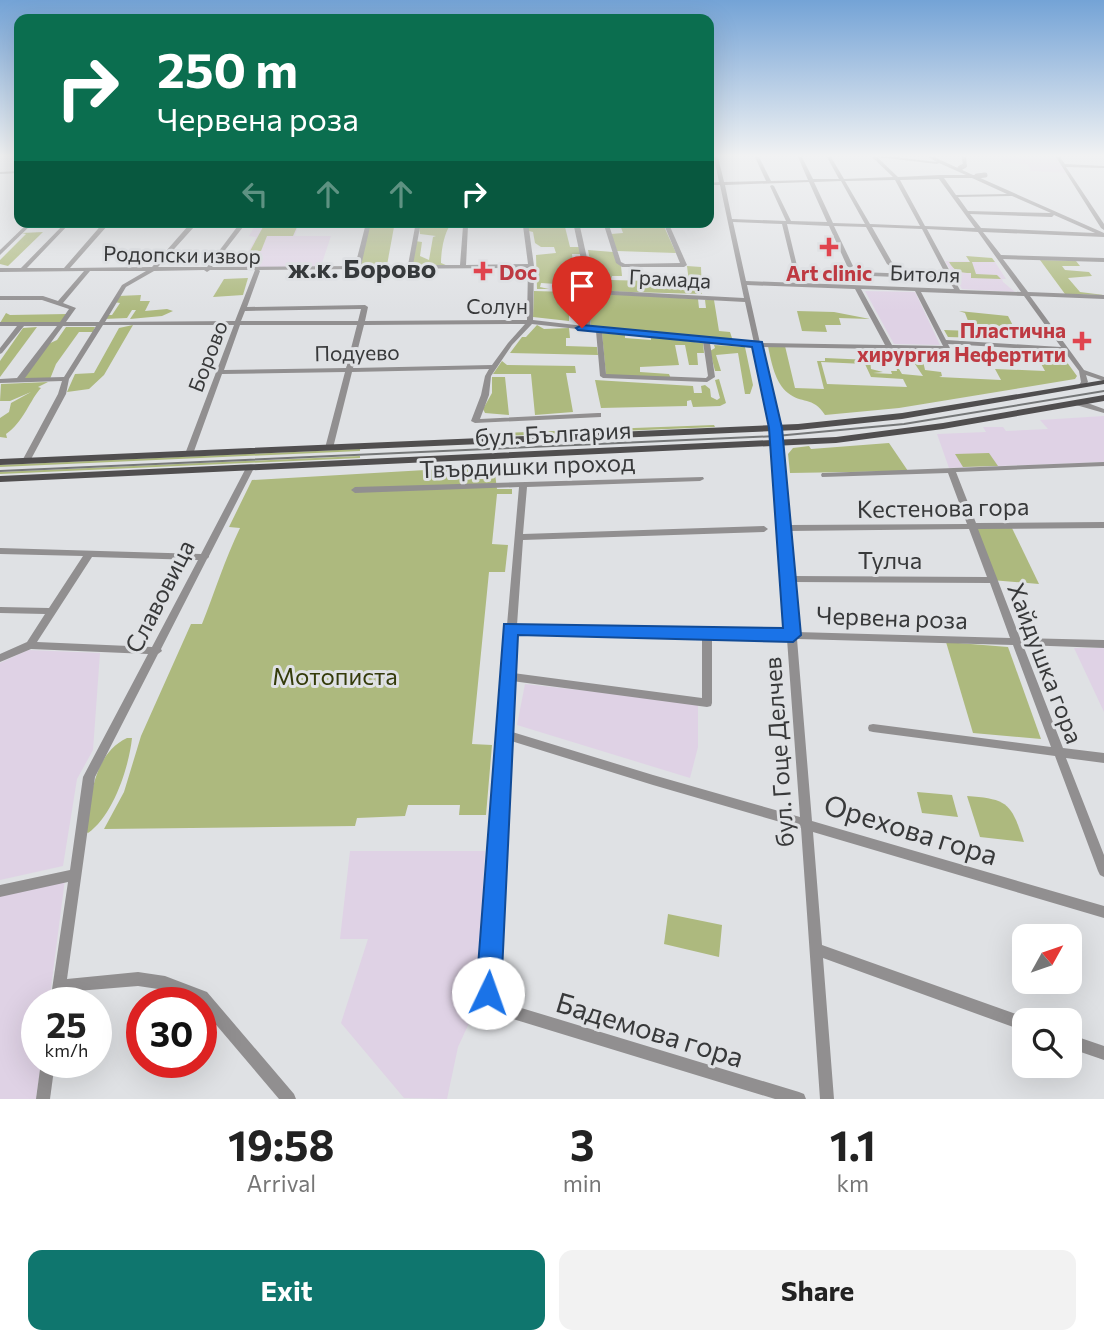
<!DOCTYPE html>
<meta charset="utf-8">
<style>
:root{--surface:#fff;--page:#f2f2f2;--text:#222;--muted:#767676;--accent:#0f766e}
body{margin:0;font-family:Commissioner,sans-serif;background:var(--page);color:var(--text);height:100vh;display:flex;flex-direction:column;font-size:26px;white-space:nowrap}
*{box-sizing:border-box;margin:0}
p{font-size:23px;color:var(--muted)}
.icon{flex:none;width:38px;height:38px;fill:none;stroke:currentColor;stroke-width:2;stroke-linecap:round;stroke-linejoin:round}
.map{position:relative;height:1099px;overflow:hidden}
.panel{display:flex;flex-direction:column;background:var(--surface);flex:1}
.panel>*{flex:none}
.guide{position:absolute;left:14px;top:14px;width:700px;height:214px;border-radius:14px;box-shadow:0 7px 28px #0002;background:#0b6e4f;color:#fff;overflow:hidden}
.needle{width:46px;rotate:50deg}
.buttons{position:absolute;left:1012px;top:924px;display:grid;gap:14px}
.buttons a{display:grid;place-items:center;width:70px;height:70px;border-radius:14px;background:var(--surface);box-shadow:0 7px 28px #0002;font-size:35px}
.speed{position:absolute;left:21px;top:987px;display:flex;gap:14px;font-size:35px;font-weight:700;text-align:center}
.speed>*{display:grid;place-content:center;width:91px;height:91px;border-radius:50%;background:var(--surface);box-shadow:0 7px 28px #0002;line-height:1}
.speed small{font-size:18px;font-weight:400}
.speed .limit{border:10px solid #d22;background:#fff;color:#111}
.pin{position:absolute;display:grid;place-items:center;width:60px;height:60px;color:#fff;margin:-72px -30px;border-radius:50% 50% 50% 0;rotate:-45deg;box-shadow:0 0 7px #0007}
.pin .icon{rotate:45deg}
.me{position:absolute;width:77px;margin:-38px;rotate:3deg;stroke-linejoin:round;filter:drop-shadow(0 0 5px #0008)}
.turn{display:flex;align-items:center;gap:24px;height:147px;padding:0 28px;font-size:32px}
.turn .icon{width:91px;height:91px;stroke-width:2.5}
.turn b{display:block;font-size:49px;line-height:60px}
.lanes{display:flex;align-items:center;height:66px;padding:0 28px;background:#0003;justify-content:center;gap:35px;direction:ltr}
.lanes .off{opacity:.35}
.eta{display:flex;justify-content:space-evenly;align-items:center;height:119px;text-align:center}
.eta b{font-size:42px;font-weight:700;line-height:49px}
.primary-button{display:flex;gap:14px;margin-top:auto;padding:14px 28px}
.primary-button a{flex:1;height:80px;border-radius:14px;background:var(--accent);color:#fff;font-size:28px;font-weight:700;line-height:80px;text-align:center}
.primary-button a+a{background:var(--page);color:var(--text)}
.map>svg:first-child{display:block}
.education{fill:#dfd2e5}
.green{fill:#adb97e;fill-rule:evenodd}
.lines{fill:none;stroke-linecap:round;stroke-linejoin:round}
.minor{fill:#918f90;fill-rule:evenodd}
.major{fill:#504e4f;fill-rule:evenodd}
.tram{stroke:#757778;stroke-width:2}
.minor-bridge{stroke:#918f90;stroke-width:5}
.route{fill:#1a73e8;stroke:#114b97;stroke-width:2}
.health-dot{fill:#e0444e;stroke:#dfe1e4;stroke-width:2.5}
.labels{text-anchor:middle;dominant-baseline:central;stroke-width:6;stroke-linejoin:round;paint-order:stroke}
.far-street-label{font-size:21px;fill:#38393a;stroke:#dfe1e4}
.far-health-label{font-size:21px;font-weight:bold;fill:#be3a42;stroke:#dfe1e4;text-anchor:start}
.street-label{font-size:24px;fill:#38393a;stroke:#dfe1e4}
.park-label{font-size:24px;fill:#343b0a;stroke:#dfe1e4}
.far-district-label{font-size:26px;font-weight:bold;fill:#36393b;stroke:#dfe1e4}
.near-street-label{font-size:28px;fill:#38393a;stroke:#dfe1e4}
</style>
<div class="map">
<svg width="1104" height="1099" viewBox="0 0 1104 1099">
<rect width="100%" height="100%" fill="#dfe1e4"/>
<g class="education">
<path d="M1000,157H1056L1067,173L1031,171L1027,164L1003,163Z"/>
<path d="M254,227H298L295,236H331L321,266L240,268L256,237L249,236Z"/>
<path d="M945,261L995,262L1006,279H1002L1003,282L1015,292L962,289Z"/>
<path d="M865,291L915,292L940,345L894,344Z"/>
<path d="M1104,416V462L949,468L937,434L986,432L983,427H1003L1006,431L1048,429L1040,420Z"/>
<path d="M1074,648H1104V712Z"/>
<path d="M28,650L100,653L93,750L77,779L63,866L0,880V663Z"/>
<path d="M525,684L698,703V747L690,778L517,725Z"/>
<path d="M350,851H485L477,1006L458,1047L447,1099L404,1098L341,1023L368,939H340Z"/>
<path d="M65,879L49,1003H37V1062H41L36,1099H0V894Z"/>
</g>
<g class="green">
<path d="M572,222L564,223L570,247H580L582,254H572L575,282H585L588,289L572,288V285L541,283L540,287L549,289H537L536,255L556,253L554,247H541L535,243L533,232L529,231L527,224Z"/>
<path d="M619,222H662L676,253L617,251L611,234L623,233Z"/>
<path d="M419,226L449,227C444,235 441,251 441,263L448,266H414L411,263L415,241L422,242L420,256L429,260L433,237L436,236L420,234Z"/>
<path d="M263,227H297L293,236H267L261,251H250Z"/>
<path d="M394,227L387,265H359L369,228Z"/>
<path d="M43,232L8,266L0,264V260L26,234L22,233Z"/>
<path d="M588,250L613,252L621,266L622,276H612L611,280L689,282L687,266L701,267L702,294L596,291Z"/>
<path d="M966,256L992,258L995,262H972L976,274L997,275L1001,279L971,278V273C960,273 954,271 949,262H970Z"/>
<path d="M1040,260L1076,261L1080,266H1062L1065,270L1089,272L1092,276L1068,278L1080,292L1104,295L1065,294Z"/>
<path d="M248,278L243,295L213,297L224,279Z"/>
<path d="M534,291L569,292V321L533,317Z"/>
<path d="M594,293L698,299L699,308H706L705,300H714L719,331L730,332L733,341L590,327Z"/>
<path d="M141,295L140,301H150L145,311L167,309L173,311L162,316L130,319L136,310H132L127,318L104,319L106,315H112L120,303L114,302L118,296Z"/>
<path d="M797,311L834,312L870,319L839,318L841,325H825L827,332L802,331Z"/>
<path d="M959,311L1008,316L1020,339L948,337L944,330L972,331L965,313Z"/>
<path d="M6,313L10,315L67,314L60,323H0Z"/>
<path d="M133,325L104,375L89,389L67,392L75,374L94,373L119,328Z"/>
<path d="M537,325L544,329L569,328L570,338H566V346L597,347L598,355L510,353L522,337H526Z"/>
<path d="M37,327L0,377V361L23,328Z"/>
<path d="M66,327H95L93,332H79L56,364L50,379L19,380L46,345L57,340Z"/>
<path d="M602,333L625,335V338L651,340V337L703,343L704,353H697L698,365H689L685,345H675L679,365L640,367V372L669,374L671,379L606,375Z"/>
<path d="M714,345L745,347L753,385L750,394H745L738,353L716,355L721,371H715L710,351L715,348Z"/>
<path d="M768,346H785L795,388L824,389L817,361H825V358L870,360L871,369L883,372L873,373L892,374L891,371H897L896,364L902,374L923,376L905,349L930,351L921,352L925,370L941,372L942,376L939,377L1001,380L995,369L1045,371L1039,360L1060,361L1055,353L1046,349L1058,350L1077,376L1075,379L899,408L825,415C813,396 801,404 788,393C775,383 771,361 768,346ZM821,362L865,364L871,377L903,379L907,387L827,384Z"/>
<path d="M502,361L507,365L575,366L576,373H566L573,412L535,415L531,374H493Z"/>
<path d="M492,377H505L509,415L485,413L483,409L492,393Z"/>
<path d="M719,379L726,403L720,406L693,407L691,400L687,401V406L601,408L595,380L693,386L694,393H702L701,386L705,385L710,389L711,397L717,400L720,398L715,380Z"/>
<path d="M48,382L38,387L41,388C31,398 23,423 6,434L7,438L0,437V418L9,412L11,403L31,392L10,401H0L1,384Z"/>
<path d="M714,425L715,427L478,437V434Z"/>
<path d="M889,443L908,471L790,473L788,454L793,448L809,446L811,449Z"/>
<path d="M360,449V451L0,467V465Z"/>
<path d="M989,453L998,466L963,467L955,454Z"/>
<path d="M360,456V458L0,474V472Z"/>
<path d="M494,466L497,489H512V494H497L492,544L508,545L505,572H489L472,744L492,745L486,815H459L460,805H408L405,816L357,818L355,826L104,829L124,792L141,736L191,624H202C215,591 225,559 240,528L229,527L252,480Z"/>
<path d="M1011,526L1039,584L991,580L973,527Z"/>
<path d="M946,642L1008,647L1041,739L973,733Z"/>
<path d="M127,738H132C129,767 113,816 88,833L85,831C91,798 93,754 127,738Z"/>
<path d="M917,792L952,795L958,817L922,813Z"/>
<path d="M967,796C1008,799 1011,803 1024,842L980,837Z"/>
<path d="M668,914L722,925L719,957L664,944Z"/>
</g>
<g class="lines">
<g class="minor">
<path d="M714,157H718L724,182L766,181L755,157H759L771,181L808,180L798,157H802L813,179H839L827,157H831L844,179L893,177L872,157H877L898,177L940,175H966L939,163L937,164L878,157H894L937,162L928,157H934L973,175H979L978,177L1104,233V237L983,232L1001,255L1104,258V262L1003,259L1028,292L1104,295V299L1030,296L1084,370L1104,377V381L1086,375L1088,382L1083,387H1079L1078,386L1081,382L1079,371L1064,351L948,344L950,348L947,350L761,347L780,428L788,525L967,524L948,473L822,477L821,475L822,473H825L1104,462V466L956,472L976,523L1104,522V528L978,529L1020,638L1104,640V648L1023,645L1063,748L1104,753V763L1066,758L1104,855V877L1100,875L1098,871L1055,756L873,732L869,731L868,728L869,725L873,724L1051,747L1013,645L797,639L812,821L1104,906V918L813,832L822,945L1024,1017L1029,1020H1024V1031L823,958L834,1099H820L801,828L653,785L508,740L495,1000L799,1092L804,1094L806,1099H775L483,1010L481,1005L498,734L507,630L505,628L507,625L519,487L355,493L351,490L355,487L703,477L704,479L700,481L527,487L523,534L764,526L768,529L764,532L523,540L517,625L787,632L772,428L755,347L710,343L715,377L707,382L603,378L600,376L596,331L532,324L512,345L491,376L489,395L480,419L598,413H601V417L475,423L471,421L481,395L485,376L489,369L352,372L333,448L329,450L325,448L345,372L222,374L193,454L192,456H186L185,454L234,325H103L69,379L66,394L30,461L26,463L22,461L58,394L62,381L0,383V379L17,378L57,326H24L2,353L0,354V348L17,326H0V322H60L69,309L42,300H0V296H43L58,301L84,271L0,272V268H21L66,222H71L27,268H64L104,222H197L196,223L243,225V227L212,267L355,266L365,227H328L327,226L330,224L528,222L534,266L533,320L584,326L588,292L573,222H579L594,290L744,298L720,185H709V183L719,182ZM944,178H972L1007,194L956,195ZM939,179L975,228L925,226L900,180ZM895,180L920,226L870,224L845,181ZM841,181L865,224L833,223L814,182ZM809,182L827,222L791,221L774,186L772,185L770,186L786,221L732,219L725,185ZM1010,196H1012L1051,213L968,211L958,197ZM970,214L1052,217L1054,215L1095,233L981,228ZM733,222L782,224L794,273L948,279L954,289L746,281ZM787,224L829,226L847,266L850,268L853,266L834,226L866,227L887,264L890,266L893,264L872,227L922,229L946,275L798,270ZM108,225L188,226L152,267L70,268ZM463,226L460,265H413L420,227ZM468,226H523L528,264L466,265ZM194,227H237L207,267H158ZM370,227H415L408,265L361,266ZM927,229L978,232L1021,292L960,290ZM528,268L527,320L365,321L368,307L365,305L247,307L260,271L259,270L354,269L357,271L360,269ZM204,270L207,272L210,270H255L235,321L105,322L126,287L154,271ZM90,271H146L122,285L99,322H66L76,308L63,303ZM747,285L855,289L885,345L760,343ZM861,289L915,291L943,346L892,345ZM921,292L1024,296L1061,347L946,340ZM594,294L745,302L754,343L590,326ZM361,309L358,321H241L245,311ZM525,324L508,343L492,365L353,368L364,325ZM240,325H357L346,368L224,370ZM63,326H96L64,377L25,378ZM602,332L703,342L708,376L706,378L606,374ZM969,529L987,577L792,576L788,531ZM792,582L990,583L1010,638L796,632ZM516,632L702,637V698L513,673ZM712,637L787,639L800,817L653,775L509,731L512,681L707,707L711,706L712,703Z"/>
<path d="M962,157H966L967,167L963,166Z"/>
<path d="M1056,157H1060L1065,164L1104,166V168L1066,167L1104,224V230L1101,228Z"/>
<path d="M19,171V173L0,174V172Z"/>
<path d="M29,222H34L0,255V250Z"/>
<path d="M603,222H608L621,262L625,264L680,263L663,222H668L687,265L684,267H622L616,263Z"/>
<path d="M1076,401H1082L1104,409V413L1076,405Z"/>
<path d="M247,466H253L254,468L209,556V557L207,559L161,649L162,651L158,654L95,777L67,979L138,972L165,976L207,992L294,1094L296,1099H279L201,1007V1003H198L165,990L138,986L65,992L64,1003H50L68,882L0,897V885L70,870L83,777L148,654L31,649L0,662V654L27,642L45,614L0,613V607L49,608L83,556L0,554V548L201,554ZM92,557L198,560L152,647L37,642Z"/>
<path d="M1069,1034L1104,1046V1060L1069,1048Z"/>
<path d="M41,1062H55L50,1099H36Z"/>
</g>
<g class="major">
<path d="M1104,380V384L902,419L798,430L0,465V459L798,424L902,413Z"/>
<path d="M1104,395V401L943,429L836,443L0,482V476L836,437L943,423Z"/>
</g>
<path class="tram" d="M0,471L776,436L904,424L1104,391"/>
<g class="minor-bridge">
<path d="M960,168L964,166"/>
<path d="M977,176L985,175"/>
</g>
</g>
<linearGradient id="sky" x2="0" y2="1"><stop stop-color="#74a3d6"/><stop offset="0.5" stop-color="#f1f2f3"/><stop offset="1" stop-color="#f1f2f3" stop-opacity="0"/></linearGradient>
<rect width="1104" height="311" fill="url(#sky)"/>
<path class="route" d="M582,325L762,342L782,428L801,635L793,642L518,635L501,993L497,1001L488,1005L479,1001L476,993L504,624L783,628L769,428L752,347L578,330L576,328Z"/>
<g class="health-dot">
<path d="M825.5 236.5h7v7h7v7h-7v7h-7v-7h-7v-7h7z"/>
<path d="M479.5 260.5h7v7h7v7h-7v7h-7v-7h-7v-7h7z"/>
<path d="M1078.5 330.5h7v7h7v7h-7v7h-7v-7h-7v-7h7z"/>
</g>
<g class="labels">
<g class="far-street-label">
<text transform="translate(182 254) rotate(1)">Родопски извор</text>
<text transform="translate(925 273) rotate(2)">Битоля</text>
<text transform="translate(670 278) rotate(3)">Грамада</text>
<text x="497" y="305">Солун</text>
<text transform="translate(357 352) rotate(-1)">Подуево</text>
<text transform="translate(207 356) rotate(-69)">Борово</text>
</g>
<g class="far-health-label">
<text x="499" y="271">Doc</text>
<text x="829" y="272" text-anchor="middle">Art clinic</text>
<text x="1066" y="329" text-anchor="end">Пластична<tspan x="1066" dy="24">хирургия Нефертити</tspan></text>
</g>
<g class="street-label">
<text transform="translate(553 433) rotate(-3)">бул. България</text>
<text transform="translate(527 465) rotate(-2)">Твърдишки проход</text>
<text transform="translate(943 507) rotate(-1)">Кестенова гора</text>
<text x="890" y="559">Тулча</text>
<text transform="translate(159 596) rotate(-63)">Славовица</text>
<text transform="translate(892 617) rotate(2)">Червена роза</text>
<text transform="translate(1046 663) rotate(69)">Хайдушка гора</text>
<text transform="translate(778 752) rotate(-94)">бул. Гоце Делчев</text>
</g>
<g class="park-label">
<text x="335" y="675">Мотописта</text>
</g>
<g class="far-district-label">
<text x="362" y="267">ж.к. Борово</text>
</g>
<g class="near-street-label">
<text transform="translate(911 829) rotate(17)">Орехова гора</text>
<text transform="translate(650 1029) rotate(17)">Бадемова гора</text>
</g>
</g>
</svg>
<div class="buttons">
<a><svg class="needle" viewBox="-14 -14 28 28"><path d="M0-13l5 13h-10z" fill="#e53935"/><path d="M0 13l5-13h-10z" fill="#767676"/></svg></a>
<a><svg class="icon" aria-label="search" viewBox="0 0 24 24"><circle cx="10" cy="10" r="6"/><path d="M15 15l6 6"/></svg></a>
</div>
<div class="speed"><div>25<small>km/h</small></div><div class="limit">30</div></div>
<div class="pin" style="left:582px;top:328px;background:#d93025"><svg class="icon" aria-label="arrive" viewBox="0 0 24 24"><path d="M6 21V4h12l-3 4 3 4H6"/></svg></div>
<svg class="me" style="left:488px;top:993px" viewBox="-20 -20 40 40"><circle r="19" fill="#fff"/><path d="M0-13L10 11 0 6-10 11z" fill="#1a73e8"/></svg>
<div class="guide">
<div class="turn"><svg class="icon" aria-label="right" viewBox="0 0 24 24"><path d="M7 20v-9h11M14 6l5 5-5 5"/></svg><div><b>250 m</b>Червена роза</div></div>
<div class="lanes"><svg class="icon off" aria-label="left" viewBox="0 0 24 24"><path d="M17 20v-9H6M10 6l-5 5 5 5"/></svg><svg class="icon off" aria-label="ahead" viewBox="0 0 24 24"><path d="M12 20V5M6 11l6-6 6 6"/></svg><svg class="icon off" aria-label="ahead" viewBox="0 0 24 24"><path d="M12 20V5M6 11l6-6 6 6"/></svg><svg class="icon" aria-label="right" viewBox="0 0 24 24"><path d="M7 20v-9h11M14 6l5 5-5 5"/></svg></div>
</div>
</div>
<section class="panel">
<div class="eta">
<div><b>19:58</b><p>Arrival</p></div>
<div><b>3</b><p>min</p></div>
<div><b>1.1</b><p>km</p></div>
</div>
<div class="primary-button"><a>Exit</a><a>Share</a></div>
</section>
